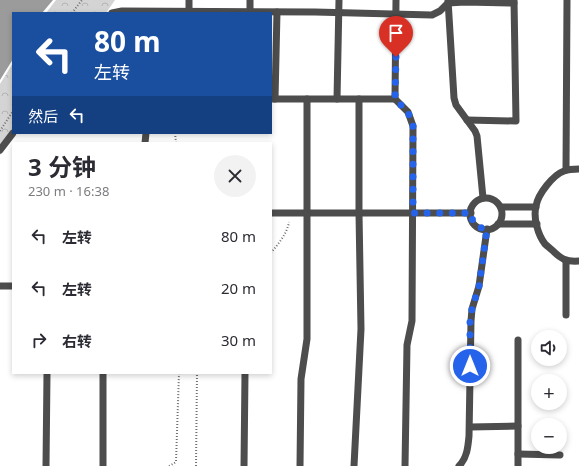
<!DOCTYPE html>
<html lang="zh">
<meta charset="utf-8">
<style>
:root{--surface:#fff;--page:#f2f2f3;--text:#2b2b33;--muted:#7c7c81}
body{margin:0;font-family:"Noto Sans","Noto Sans SC",sans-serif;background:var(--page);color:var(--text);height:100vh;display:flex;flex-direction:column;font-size:15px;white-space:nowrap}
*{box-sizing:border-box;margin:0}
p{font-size:13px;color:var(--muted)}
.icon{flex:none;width:22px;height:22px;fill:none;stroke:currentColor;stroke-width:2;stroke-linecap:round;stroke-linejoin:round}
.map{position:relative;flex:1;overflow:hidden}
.sheet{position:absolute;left:12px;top:142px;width:260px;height:232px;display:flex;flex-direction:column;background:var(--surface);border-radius:0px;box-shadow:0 2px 6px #0003}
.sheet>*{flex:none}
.banner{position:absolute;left:12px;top:12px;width:260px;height:122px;border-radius:0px;box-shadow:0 2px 6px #0003;background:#1a4fa0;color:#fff;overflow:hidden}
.fabs{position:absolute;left:531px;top:330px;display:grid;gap:8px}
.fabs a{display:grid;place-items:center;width:36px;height:36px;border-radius:50%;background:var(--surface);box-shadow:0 2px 6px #0003;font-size:20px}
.pin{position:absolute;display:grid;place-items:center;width:34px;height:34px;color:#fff;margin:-41px -17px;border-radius:50% 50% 50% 0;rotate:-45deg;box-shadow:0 0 4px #0007}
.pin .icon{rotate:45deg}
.me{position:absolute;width:44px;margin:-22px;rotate:0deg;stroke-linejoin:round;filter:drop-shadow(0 0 3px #0008)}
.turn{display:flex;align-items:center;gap:14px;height:84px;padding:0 16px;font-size:18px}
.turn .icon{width:52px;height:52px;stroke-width:2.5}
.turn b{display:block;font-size:28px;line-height:34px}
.then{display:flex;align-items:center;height:38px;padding:0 16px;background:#0003;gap:8px;font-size:15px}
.round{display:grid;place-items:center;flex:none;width:42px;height:42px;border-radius:21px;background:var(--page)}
.summary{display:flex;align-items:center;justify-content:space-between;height:68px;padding:0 16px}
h1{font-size:24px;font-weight:700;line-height:30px}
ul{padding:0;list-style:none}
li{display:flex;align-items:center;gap:12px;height:52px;padding:0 16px}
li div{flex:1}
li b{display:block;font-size:15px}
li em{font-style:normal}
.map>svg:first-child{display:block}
.park{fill:url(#park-crowns)}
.water{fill:#9b9b9b}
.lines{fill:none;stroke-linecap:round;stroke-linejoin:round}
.path{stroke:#6f6f6f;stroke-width:2;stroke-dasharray:1 2;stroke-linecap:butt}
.minor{stroke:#4d4d4d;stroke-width:7}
.route{stroke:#2563eb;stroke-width:7;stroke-dasharray:0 12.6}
</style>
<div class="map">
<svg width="579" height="466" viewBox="0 0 579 466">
<defs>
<pattern id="park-crowns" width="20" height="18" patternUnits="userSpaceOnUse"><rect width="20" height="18" fill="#d4d4d4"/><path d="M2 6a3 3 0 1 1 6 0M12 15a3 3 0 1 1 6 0" fill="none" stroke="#b4b4b4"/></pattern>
</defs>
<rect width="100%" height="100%" fill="#fff"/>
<g class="park">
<path d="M56,0H115L106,13H46Z"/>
<path d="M13,63V133H16L0,155V84Z"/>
</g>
<path class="water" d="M0,0H53L42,13H13V59L0,80Z"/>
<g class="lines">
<g class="path">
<path d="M72,13L82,0"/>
<path d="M0,131L13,111"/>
<path d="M175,133L176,143"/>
<path d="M271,253C278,244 287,234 289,222"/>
<path d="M169,466L176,462L179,373"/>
<path d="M196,466L197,373"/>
</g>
<g class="minor">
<path d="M448,0L454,98L456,105L475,131L477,136L483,198"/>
<path d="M189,11V0"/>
<path d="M250,11V0"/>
<path d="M112,13L122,11L315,12L432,15L440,11L448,3L465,2L514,3"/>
<path d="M271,99H395L396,0"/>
<path d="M275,99L277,12"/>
<path d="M337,99L339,0"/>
<path d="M395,99L408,112L413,126L412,321L407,345L405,466"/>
<path d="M467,120L516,121L514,0"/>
<path d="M145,143L146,133"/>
<path d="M0,150L13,133"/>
<path d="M579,169C574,169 569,169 564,171C553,175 538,194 536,206C533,218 538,235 545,244C547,246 550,248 552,250C561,259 566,262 579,261"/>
<path d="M566,170L567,0"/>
<circle cx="486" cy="214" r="16"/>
<path d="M501,207H536"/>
<path d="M271,213H471"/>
<path d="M498,224H537"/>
<path d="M0,286H13"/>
<path d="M566,315V261"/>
<path d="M470,427L518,426"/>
<path d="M518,454L560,455"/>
<path d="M46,466L47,373"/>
<path d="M103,466V373"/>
<path d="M244,466L245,373"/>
<path d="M300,466L301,379L307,339V99"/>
<path d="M354,466L361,329L359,213V99"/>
<path d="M459,466C467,458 468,447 469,436L471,321L472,309L479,286L487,229"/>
<path d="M518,466V340"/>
</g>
</g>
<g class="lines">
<path class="route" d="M396,57L395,99L408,112L413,126V213H471C472,223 477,228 487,229L479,286L472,309L470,321V366"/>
</g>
</svg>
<div class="fabs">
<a><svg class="icon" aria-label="sound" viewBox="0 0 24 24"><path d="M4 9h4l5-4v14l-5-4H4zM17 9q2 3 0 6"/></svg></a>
<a>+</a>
<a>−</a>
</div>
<div class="pin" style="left:396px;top:57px;background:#d93025"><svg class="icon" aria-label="arrive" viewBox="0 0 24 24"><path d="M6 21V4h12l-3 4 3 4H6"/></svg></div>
<svg class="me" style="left:470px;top:366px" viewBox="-20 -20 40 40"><circle r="17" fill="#2563eb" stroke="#fff" stroke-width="3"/><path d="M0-11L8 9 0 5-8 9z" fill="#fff"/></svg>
<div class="banner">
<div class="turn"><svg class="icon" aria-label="left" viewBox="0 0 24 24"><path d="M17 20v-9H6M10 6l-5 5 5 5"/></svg><div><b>80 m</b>左转</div></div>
<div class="then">然后<svg class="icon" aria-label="left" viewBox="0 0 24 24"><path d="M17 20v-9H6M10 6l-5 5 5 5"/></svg></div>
</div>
<section class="sheet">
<div class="summary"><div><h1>3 分钟</h1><p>230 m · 16:38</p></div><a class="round"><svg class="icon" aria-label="close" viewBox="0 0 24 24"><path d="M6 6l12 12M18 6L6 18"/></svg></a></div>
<ul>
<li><svg class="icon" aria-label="left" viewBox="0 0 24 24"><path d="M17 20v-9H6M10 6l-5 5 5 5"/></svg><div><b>左转</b></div><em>80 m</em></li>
<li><svg class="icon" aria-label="left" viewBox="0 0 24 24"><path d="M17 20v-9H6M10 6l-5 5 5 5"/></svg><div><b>左转</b></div><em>20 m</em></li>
<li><svg class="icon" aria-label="right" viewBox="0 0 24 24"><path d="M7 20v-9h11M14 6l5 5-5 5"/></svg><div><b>右转</b></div><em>30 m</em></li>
</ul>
</section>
</div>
